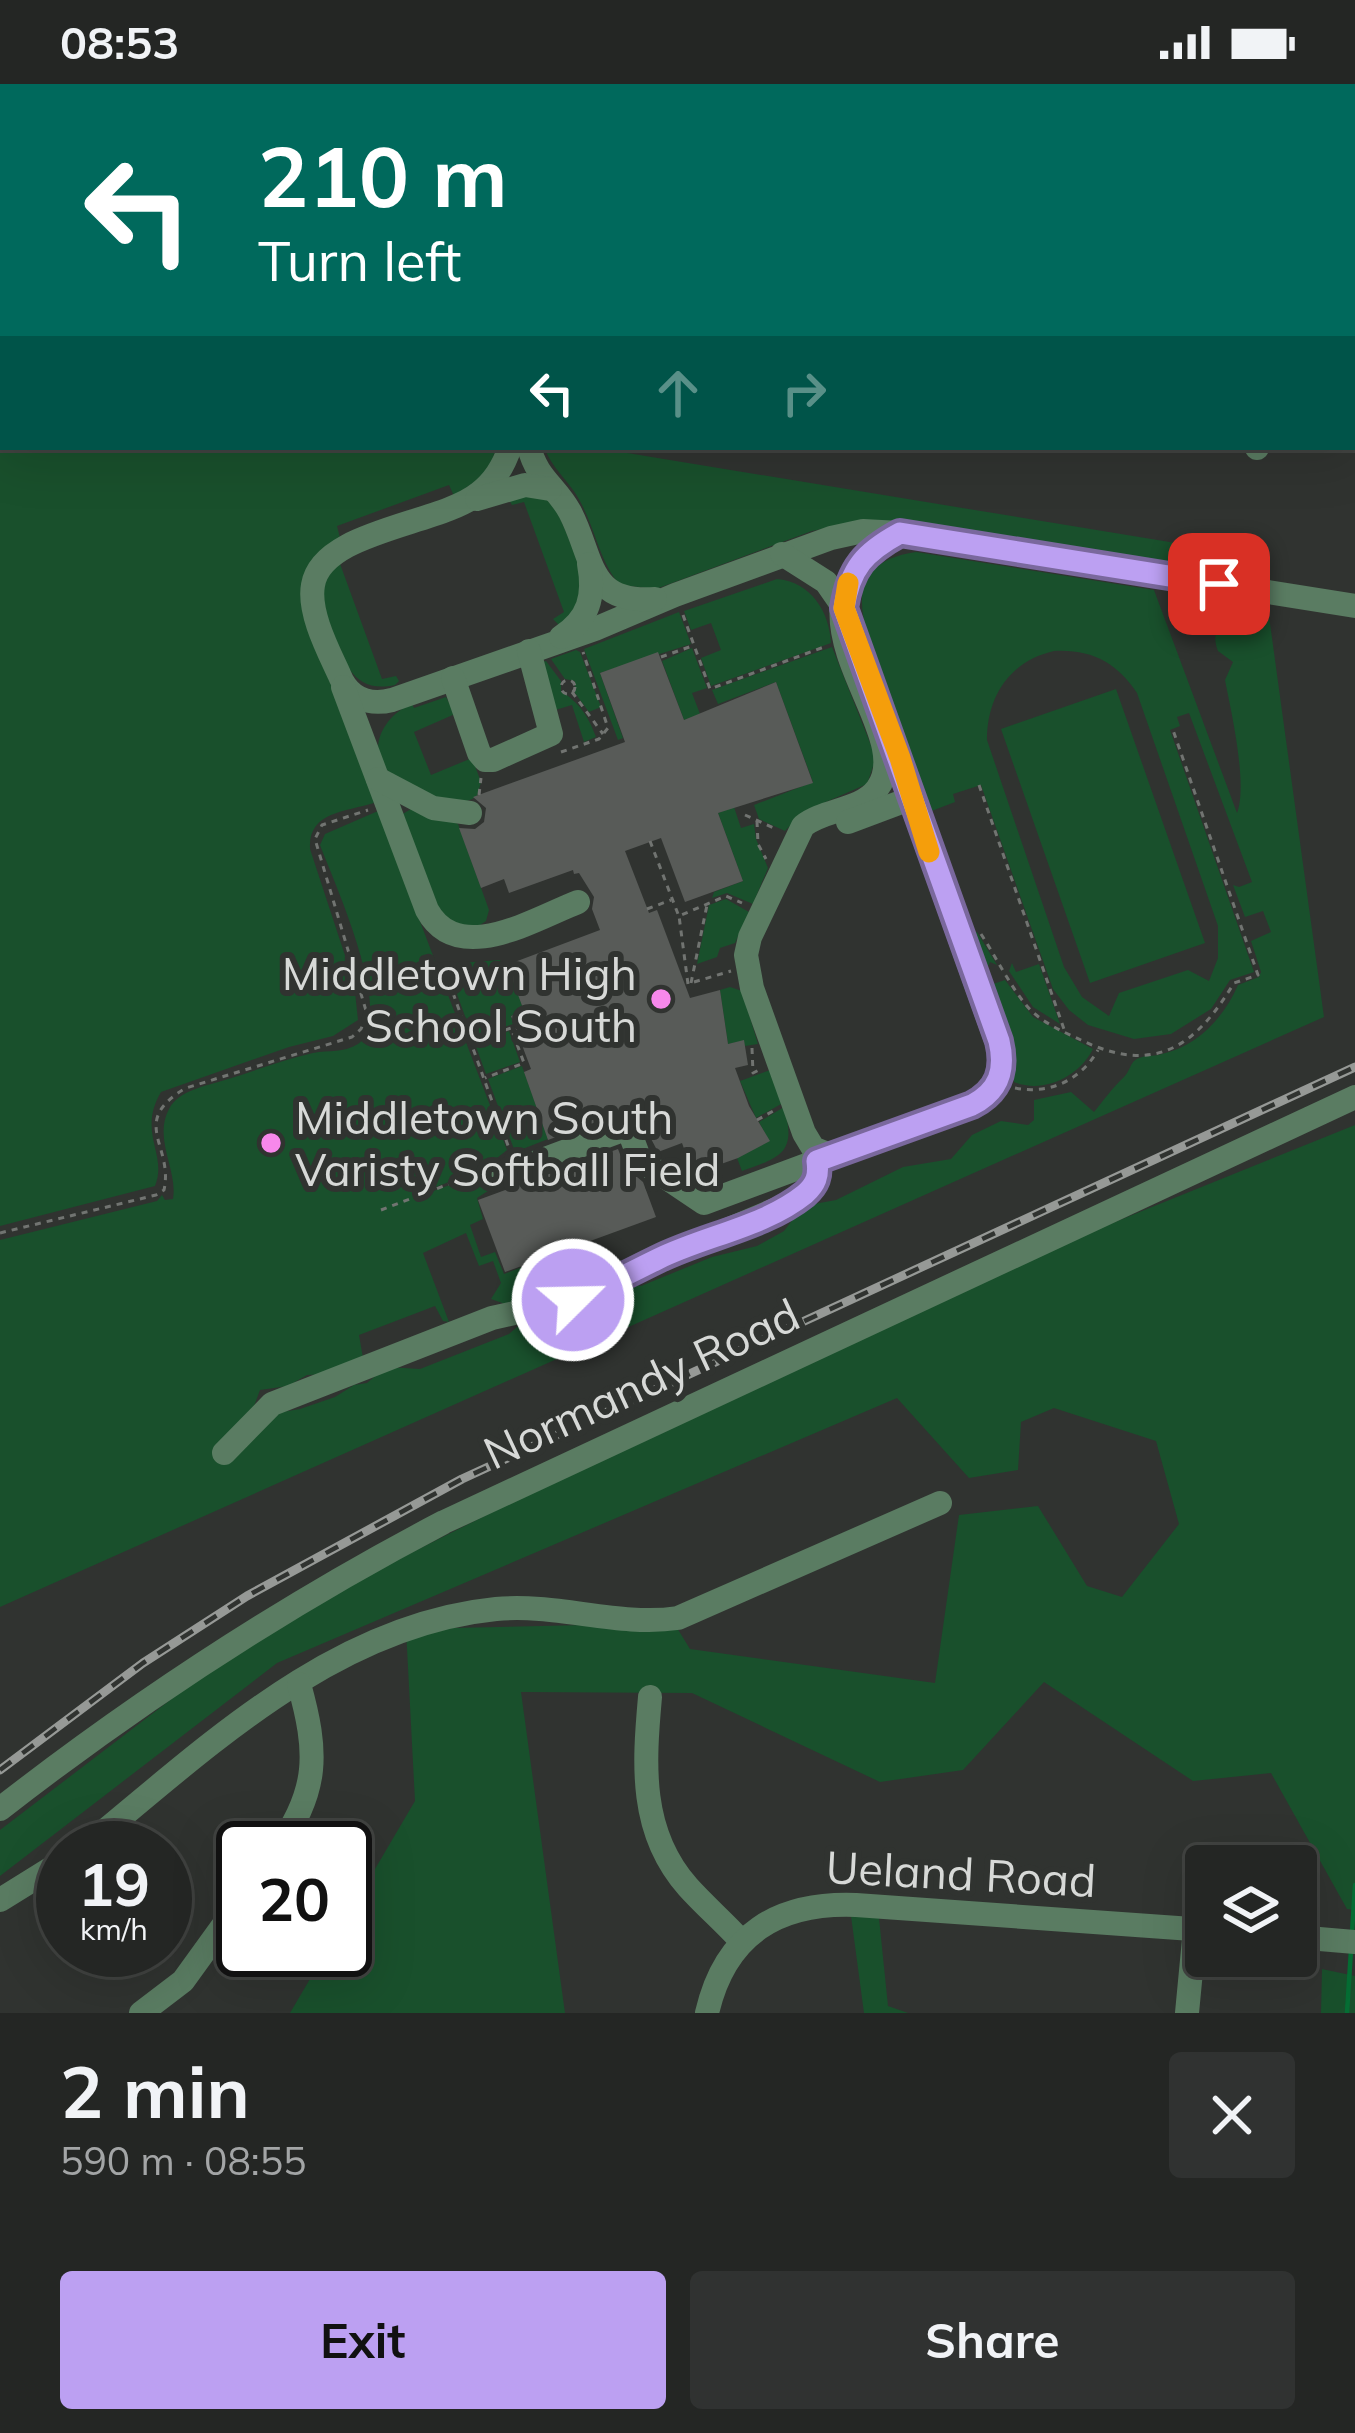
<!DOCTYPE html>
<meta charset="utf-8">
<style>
:root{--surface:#242624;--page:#303231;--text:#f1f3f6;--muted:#a3a5a6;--line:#414341;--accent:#bca0f2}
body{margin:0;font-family:Mulish,sans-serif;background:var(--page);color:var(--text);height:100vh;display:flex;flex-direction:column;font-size:45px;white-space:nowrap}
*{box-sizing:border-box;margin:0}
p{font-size:39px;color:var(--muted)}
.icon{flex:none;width:66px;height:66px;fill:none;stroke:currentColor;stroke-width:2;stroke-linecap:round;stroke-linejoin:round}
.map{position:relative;height:1929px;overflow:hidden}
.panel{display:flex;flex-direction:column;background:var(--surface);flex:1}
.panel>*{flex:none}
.top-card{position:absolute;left:0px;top:0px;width:1356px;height:366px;box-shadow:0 12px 48px #0002,0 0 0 3px var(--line);background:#00695c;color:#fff;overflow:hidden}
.fabs{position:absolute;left:1185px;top:1761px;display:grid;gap:24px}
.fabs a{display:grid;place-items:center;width:132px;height:132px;border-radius:12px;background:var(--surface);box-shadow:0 12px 48px #0002,0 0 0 3px var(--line);font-size:60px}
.speed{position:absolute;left:36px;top:1737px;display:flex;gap:24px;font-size:60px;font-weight:700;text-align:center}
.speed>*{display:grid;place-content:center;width:156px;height:156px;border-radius:50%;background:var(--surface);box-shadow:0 12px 48px #0002,0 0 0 3px var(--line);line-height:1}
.speed small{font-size:30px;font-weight:400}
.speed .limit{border:6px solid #111;border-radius:18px;background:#fff;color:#111}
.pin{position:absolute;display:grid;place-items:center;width:102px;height:102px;color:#fff;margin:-51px;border-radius:24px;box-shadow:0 6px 18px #0006}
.me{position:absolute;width:132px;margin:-66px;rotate:67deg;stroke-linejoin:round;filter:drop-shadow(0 0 9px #0008)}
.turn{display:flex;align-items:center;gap:42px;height:252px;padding:0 60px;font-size:54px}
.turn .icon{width:156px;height:156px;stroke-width:2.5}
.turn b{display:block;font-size:84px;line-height:102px}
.lanes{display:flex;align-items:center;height:114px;padding:0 60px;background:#0003;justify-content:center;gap:60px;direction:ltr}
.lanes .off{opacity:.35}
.round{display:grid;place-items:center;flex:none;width:126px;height:126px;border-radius:12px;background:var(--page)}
.summary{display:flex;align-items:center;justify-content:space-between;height:204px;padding:0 60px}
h1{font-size:72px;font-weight:700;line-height:90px}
.cta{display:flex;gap:24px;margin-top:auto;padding:24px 60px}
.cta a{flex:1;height:138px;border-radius:12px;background:var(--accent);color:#111;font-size:48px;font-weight:700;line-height:138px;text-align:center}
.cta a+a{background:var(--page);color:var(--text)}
.status{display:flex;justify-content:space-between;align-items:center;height:84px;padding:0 60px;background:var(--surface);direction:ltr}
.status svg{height:33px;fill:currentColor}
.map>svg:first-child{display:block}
.green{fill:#19502c;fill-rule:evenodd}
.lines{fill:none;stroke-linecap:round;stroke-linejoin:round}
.stream{stroke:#056d34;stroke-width:4.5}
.building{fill:#585b58}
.path{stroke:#717471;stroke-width:3;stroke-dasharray:6 6;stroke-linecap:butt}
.minor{stroke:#5a7c62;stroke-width:24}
.rail-casing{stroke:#969996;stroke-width:9}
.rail{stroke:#303330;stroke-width:4.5;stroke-dasharray:14;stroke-linecap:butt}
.route-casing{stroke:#7a689d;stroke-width:30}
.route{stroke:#bca0f2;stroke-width:21}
.slow{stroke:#f59e0b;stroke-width:21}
.poi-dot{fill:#f788eb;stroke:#303330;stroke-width:4.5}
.labels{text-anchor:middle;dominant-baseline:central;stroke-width:12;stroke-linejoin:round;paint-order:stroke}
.poi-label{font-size:45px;fill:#d7d9d7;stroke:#303330;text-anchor:end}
.street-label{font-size:45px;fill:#d7d9d7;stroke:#303330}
</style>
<div class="status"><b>08:53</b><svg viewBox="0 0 49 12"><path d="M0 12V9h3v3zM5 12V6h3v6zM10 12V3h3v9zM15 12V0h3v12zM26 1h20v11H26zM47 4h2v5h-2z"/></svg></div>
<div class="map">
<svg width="1355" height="1929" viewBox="0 0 1355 1929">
<rect width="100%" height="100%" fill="#303330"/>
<g class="green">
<path d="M0,277L3,363H496L489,388L454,412L449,401L337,442L340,454L312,480L374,719C344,728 308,728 310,765L354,899L358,936L333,952L289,963L161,1008C137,1049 168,1070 155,1102L0,1142Z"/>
<path d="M544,363H591L1261,473L1264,497L865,436L812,447L656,505L620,501C600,478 596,448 582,421C572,399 553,387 544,363Z"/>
<path d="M511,412L546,414L555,422L584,490L583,518L559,541L553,535L564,528L524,418L512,421L509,416Z"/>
<path d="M916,468L1154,506L1237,729C1248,700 1231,627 1225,596L1233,578L1218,567C1211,551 1218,532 1234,523L1268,525L1324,933L0,1523V1156L157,1117L162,1111L165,1116L173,1115C178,1086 153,1055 169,1025C179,1006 206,1002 225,996C254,987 283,976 313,969C329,966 344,969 358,960C397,935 333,796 320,761L325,750L378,727L507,1066L492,1078V1082L414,1111V1114L494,1085L497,1101L477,1114L483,1135L470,1141L481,1173L495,1168L504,1190L522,1183L538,1217L508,1221L491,1215L501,1199L493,1177L479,1182L466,1149L423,1169L449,1238L443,1237L435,1222L359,1251L363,1274L331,1290L307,1291L288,1302L260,1306L250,1333V1347L282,1328L300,1325L335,1313L354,1301L367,1299L386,1283L420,1285L509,1250L527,1234L628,1199L641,1202L712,1173L757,1162L784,1147L803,1122L836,1116L903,1083L951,1075L972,1051L1001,1037L1028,1041L1034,1036V1016L1071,1008L1094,1028C1104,1016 1112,1004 1124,993C1129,988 1130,981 1134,977C1142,970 1153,973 1162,970C1198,962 1224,933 1238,901L1259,893L1261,888L1251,857L1271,848L1263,827L1245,833L1233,801L1239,803L1252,798L1189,629L1177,633L1180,642L1170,646L1254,888L1230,896L1211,925L1171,950L1134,955L1088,941L1069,926L1053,905L981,701L953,710L955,718L929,728L876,587L879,584C860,533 841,479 916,468ZM1054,567C1092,565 1117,579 1137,609L1218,842V874L1209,897L1188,886L1119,909L1109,932L1082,913L1064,883L987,656C987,612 1010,577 1054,567Z"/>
<path d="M339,477L382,595L396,592L399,597L395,601C355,610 344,580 332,547C328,535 321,523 322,510C323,498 332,487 339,477Z"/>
<path d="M777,495C811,498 829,527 831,559L711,602L701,574L721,566L711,539L691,546L684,527Z"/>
<path d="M679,528L691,560L600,589L623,654L618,656L584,565Z"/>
<path d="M832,563L876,674L867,700L803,728L785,747L759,735L754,721L813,698L776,598L718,620L712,606Z"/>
<path d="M692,564L707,604L692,609L700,630L684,636L662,577Z"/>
<path d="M576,566L580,568L601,623L589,628L575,609V597L565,595L551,575Z"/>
<path d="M546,577L561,597V607C579,619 588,631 596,653L584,658L572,621L552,627L542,578Z"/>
<path d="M1116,605L1205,859L1090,899L1001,645Z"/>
<path d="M446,613L455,630L414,648L431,691L472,674L481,698L477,712C455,729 410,708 390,689C364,666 385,630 412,620L414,624Z"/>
<path d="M416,722L458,740L489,826L486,837L477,843H458L440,831L401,731Z"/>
<path d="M734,723L741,744L754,740L756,755L768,784L753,820L727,809L712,814L714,808L743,797L718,729Z"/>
<path d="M726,815L749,828L735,859L720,864L717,873L697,880L709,821Z"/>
<path d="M977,848L997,881L990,878L987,885L993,900L1005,896L1033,933L1093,965C1079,993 1043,1010 1014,998L1012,958L973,849Z"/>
<path d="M500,876L504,889L510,887L524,927L511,932L513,940L473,954L446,880Z"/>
<path d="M1012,879L1016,888L1039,880L1060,940L1033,923L1009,887Z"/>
<path d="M730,903L742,907L758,960L745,962L743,957L728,960L720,906Z"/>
<path d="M509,947L520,978L486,990L475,960Z"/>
<path d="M522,982L548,1055L515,1068L488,995Z"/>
<path d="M770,986L783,1019L756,1034L740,997Z"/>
<path d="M784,1023C797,1069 781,1073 742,1087L737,1074L769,1057L759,1038Z"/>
<path d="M1355,1041V1826L1347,1825L1271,1689L1193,1697L1044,1598L963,1686L880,1698L692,1609L521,1608L565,1929H290L327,1866H345V1836L415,1717L406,1545L674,1539L690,1565L935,1599L959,1431L1038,1422L1087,1502L1122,1513L1179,1440L1156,1357L1054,1324L1021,1338L1018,1386L969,1394L897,1314L277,1579L0,1792V1746L271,1539L892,1228Z"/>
<path d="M851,1832L879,1834L888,1922L908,1929H864Z"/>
<path d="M1322,1885L1355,1892V1929H1321Z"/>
</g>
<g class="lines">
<g class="stream">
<path d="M1352,1849L1355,1801"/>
<path d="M1347,1929L1351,1866"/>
</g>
</g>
<g class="building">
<path d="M658,568L684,636L776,598L813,699L718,729L743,797L685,818L661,754L625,767L649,829L657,826L690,914L720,906L728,960L744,956L748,981L735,984L749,1022L770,1057L738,1074L693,1090L682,1059L658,1068L639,1032L628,1026L548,1056L524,988L531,985L511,932L524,927L507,881L600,846L592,825L594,813L579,789L574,790L573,786L509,809L504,795L481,804L459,744L475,745L484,738L486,724L473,713L625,658L600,589Z"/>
<path d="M618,1065L625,1083L643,1098L656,1133L505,1188L478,1116Z"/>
</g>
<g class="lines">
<g class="path">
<path d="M683,531L710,605L824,563"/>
<path d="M661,573L692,562"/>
<circle cx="568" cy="603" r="7"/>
<path d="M572,608L603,650"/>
<path d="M561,668L599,655L608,644L583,568"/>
<path d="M979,701L1065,948"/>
<path d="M479,711L481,694"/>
<path d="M745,731L776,745"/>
<path d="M757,737L758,760L766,775"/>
<path d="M650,757L678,830"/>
<path d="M647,825L671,816"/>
<path d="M981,850C996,873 1009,900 1026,921C1039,937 1063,948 1081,956C1155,992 1196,962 1234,899L1258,891L1173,646"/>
<path d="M694,898L731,887"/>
<path d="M691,899L707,821"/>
<path d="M688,900L679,832L726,812L742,819"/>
<path d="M453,909L510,1067"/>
<path d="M471,958L511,944L524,979L485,994"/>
<path d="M752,964L753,989L759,986"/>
<path d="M1015,1004C1049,1011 1081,996 1098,966"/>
<path d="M757,1036L775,1026"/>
<path d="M381,1126L483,1087"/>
<path d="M0,1149L156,1111L164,1106C174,1061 128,1038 186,1004L352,953L361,945L367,930L315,755L322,741L368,726"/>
</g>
<g class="minor">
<path d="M549,0V3"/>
<path d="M217,3L218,0"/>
<path d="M1239,3L1240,0"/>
<path d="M0,108H3"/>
<path d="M510,363C504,381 495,397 479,409C440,441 322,446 313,501C308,528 328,566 339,590C348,613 368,622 392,616L595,545L675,511L831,454L863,447L900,449L1355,522"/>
<path d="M529,363C537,395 556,402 570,428C594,474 587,520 655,515"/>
<path d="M1257,363V364"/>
<path d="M477,415L525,401L550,405"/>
<path d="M782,470L826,498L844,524L900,674L921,746L1003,976L998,998L980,1017L830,1071L813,1064L804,1049L752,904L746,871L750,853L803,742C824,725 860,727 877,705C923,644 759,524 900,449"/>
<path d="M561,553C589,535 595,512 589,480"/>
<path d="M453,594L479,669L485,676H493L551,650L529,567"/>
<path d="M343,603L427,826C458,883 534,835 578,818"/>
<path d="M378,695L433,724L470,729"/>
<path d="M848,738L912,714"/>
<path d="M502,1091L628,1044L640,1076L704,1119L828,1073"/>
<path d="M224,1369L272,1320L492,1234L573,1216L629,1192L655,1176L789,1120L814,1101L819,1090L817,1077"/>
<path d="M650,1613C644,1680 639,1748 688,1803C705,1822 725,1839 742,1858"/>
<path d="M0,1725C140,1616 287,1520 444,1438L1355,1013"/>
<path d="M84,1764C205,1665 333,1541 496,1525C557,1519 619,1543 678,1534L940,1419"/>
<path d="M278,1764C319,1706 318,1668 299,1600"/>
<path d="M0,1816L63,1777"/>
<path d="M1296,1853L1355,1858"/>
<path d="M141,1929L183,1897L243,1814"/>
<path d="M707,1929C725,1850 778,1818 856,1821L1206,1846"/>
<path d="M1187,1929L1195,1845"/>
</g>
<g class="rail-casing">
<path id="rail" d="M0,1686L143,1579L247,1512L462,1395L1355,983"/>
</g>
<use href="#rail" class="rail"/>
</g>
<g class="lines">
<g class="route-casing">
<path id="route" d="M573,1216C602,1204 629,1189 658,1175C704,1152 764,1143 805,1110C816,1100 819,1092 817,1077L972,1021C999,1007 1006,986 999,957L844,524C850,484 865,468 900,449L1219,500"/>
</g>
<use href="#route" class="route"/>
<path class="slow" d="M848,499L844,524L900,674L929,768"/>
</g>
<g class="poi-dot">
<circle cx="661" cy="915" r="12"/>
<circle cx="271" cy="1059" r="12"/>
</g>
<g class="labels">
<g class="poi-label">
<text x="637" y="889">Middletown High<tspan x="637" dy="52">School South</tspan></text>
<text x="295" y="1033" text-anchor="start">Middletown South<tspan x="295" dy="52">Varisty Softball Field</tspan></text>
</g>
<g class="street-label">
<text transform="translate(641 1299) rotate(-25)">Normandy Road</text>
<text transform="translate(961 1789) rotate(3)">Ueland Road</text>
</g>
</g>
</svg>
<div class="fabs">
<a><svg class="icon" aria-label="layers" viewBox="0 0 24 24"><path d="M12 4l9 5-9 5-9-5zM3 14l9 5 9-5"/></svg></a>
</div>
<div class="speed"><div>19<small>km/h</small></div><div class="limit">20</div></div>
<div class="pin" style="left:1219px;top:500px;background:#d93025"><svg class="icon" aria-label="arrive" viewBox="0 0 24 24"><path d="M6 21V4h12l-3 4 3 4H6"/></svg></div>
<svg class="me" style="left:573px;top:1216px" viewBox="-20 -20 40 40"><circle r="17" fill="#bca0f2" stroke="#fff" stroke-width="3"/><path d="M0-11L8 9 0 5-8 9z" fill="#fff"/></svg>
<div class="top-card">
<div class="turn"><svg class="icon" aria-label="left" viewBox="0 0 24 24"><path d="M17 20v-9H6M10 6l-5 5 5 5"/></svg><div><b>210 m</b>Turn left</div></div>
<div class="lanes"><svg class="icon" aria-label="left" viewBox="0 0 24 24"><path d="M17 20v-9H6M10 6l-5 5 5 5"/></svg><svg class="icon off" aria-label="ahead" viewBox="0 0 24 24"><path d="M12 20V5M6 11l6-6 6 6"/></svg><svg class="icon off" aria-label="right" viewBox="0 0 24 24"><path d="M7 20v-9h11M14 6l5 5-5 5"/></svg></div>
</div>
</div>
<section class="panel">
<div class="summary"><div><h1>2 min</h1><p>590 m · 08:55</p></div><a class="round"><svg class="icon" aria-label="close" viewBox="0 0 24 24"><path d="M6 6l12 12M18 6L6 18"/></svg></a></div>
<div class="cta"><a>Exit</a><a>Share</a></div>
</section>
